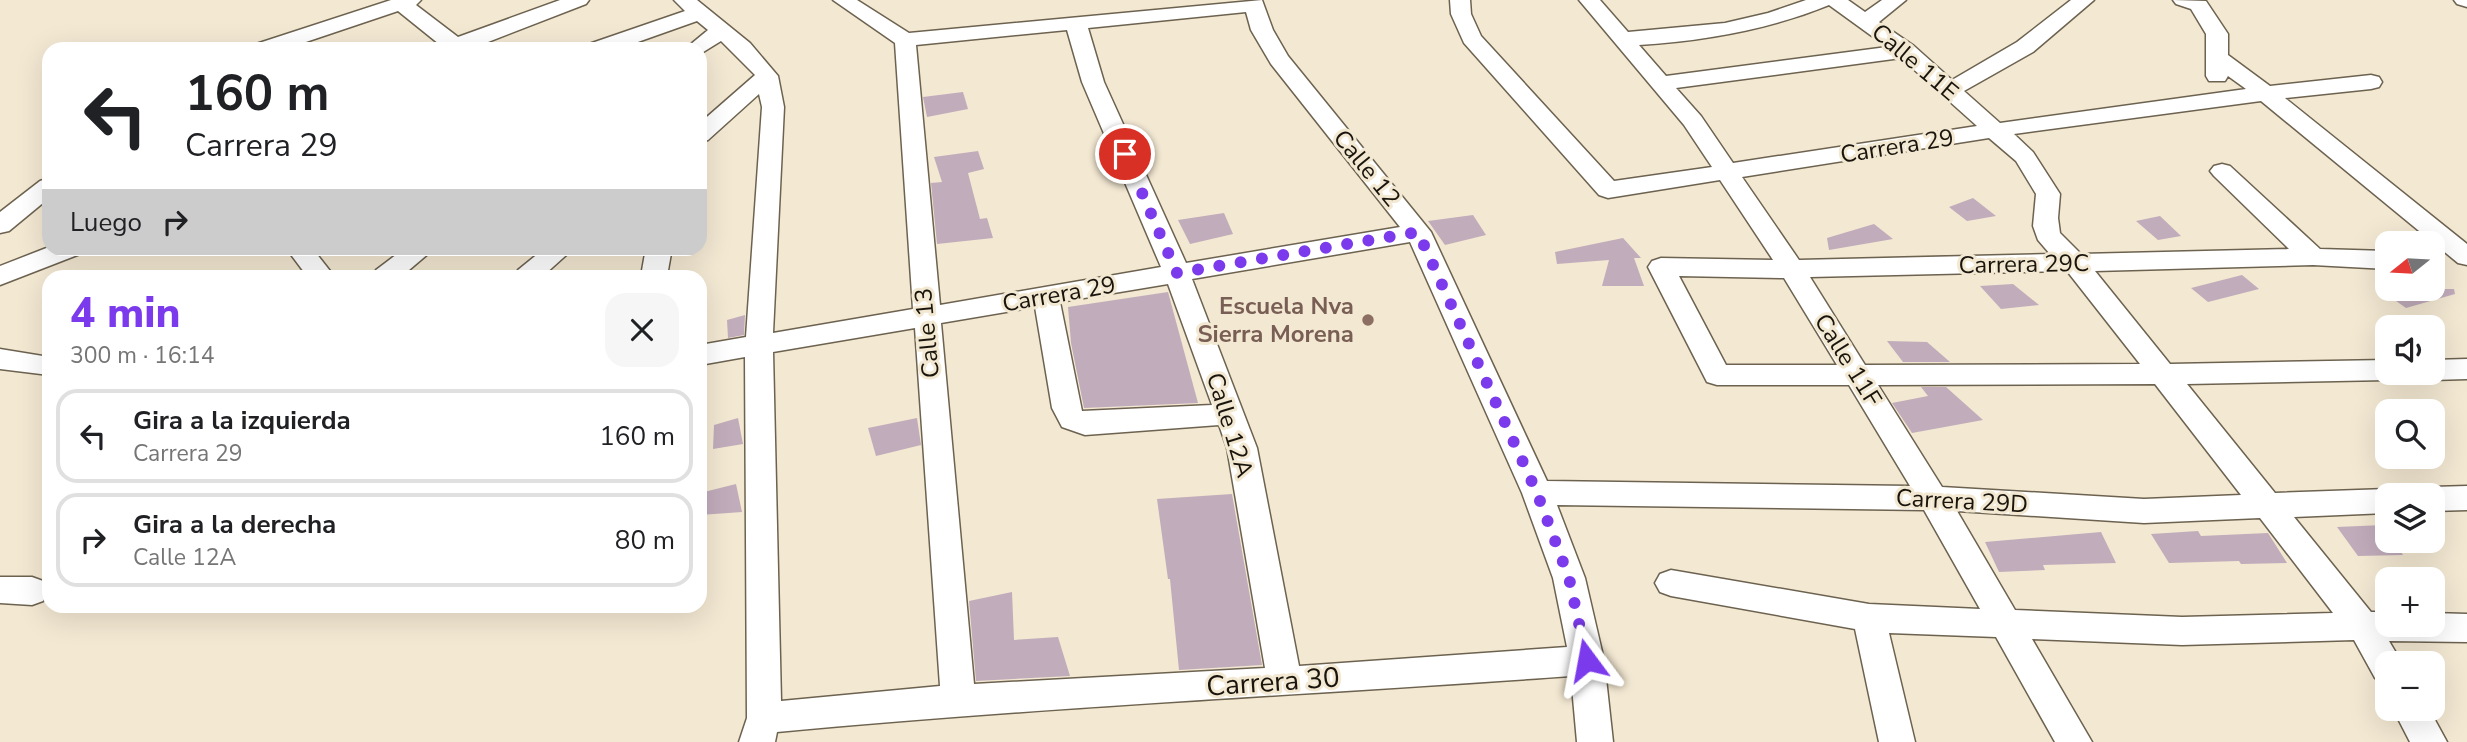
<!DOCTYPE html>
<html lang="es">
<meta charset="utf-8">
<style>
:root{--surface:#fff;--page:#f6f6f6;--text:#202124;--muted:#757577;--line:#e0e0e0;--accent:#7c3aed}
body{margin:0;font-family:"Nunito Sans",sans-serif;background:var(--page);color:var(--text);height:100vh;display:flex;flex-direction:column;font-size:26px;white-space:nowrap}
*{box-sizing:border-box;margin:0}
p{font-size:23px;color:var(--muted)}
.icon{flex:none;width:38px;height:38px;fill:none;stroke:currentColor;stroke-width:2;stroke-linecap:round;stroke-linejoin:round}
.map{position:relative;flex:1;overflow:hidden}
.sheet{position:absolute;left:42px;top:270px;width:665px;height:343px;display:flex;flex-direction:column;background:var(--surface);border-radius:21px;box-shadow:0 7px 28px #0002}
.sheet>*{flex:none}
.top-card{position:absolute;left:42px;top:42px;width:665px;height:214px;border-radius:21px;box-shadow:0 7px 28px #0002;background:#fff;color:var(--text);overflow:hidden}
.needle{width:46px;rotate:252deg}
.controls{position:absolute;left:2375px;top:231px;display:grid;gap:14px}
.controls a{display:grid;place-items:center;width:70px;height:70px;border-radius:14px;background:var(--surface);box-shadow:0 7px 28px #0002;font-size:35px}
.pin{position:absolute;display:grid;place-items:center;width:60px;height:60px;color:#fff;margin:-30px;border:4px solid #fff;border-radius:50%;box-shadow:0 2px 7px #0007}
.me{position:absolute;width:77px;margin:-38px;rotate:347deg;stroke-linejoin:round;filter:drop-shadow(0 0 5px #0008)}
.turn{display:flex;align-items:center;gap:24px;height:147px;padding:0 28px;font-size:32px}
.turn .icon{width:91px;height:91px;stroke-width:2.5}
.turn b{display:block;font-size:49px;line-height:60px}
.then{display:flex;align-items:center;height:66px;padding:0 28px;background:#0003;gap:14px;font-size:26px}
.round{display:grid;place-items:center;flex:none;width:74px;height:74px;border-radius:21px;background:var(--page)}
.headline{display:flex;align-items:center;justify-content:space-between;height:119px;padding:0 28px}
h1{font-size:42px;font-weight:800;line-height:52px;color:var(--accent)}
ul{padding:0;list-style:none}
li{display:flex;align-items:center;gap:21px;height:94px;margin:0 14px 10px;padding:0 14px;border:4px solid var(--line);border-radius:21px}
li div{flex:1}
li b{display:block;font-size:26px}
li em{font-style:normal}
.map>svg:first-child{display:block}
.building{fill:#c1acbb}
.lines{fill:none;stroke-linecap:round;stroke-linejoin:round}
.minor-casing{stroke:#6c624f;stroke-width:3}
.minor{fill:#fff;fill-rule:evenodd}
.route{stroke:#7c3aed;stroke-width:12;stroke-dasharray:0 21.6}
.education-dot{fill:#8d6e63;stroke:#f3e8d2;stroke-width:2.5}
.labels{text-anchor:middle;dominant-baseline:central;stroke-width:6;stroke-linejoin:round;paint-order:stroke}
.street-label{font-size:24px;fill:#19150d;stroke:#f3e8d2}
.education-label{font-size:24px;font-weight:bold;fill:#785e54;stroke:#f3e8d2;text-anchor:end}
.near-street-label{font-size:28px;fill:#19150d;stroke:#f3e8d2}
</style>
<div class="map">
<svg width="2467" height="742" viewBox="0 0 2467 742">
<rect width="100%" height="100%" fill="#f3e8d2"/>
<g class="building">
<path d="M963,92L968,109L927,117L923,97Z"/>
<path d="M978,151L984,169L968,173L980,219L987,218L993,238L937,244L931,183L942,182L934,157Z"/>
<path d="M1973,198L1996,216L1967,221L1949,207Z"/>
<path d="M1224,213L1233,234L1190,244L1178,220Z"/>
<path d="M1473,215L1486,235L1445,245L1428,221Z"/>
<path d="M2160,216L2181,236L2158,240L2136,221Z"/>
<path d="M1874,224L1893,239L1829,250L1827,238Z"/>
<path d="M1623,238L1641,258H1634L1644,286H1602L1609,260L1557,264L1555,252Z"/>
<path d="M2242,275L2259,289L2208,302L2191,288Z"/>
<path d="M2013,284L2039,305L2001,309L1980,286Z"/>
<path d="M2379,289H2454L2455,294L2406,308Z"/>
<path d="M1168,292L1198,403L1084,408L1071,343L1068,307Z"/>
<path d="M745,315L744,335L728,338L727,320Z"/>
<path d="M1887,341L1927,342L1950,362H1903Z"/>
<path d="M1921,387H1946L1983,420L1912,433L1892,403L1928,396Z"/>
<path d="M738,418L743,444L713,449L714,425Z"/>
<path d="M917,418L921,445L876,456L868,428Z"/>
<path d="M736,484L742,512L700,515V493Z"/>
<path d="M1232,494L1262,665L1179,670L1170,579H1168L1157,499Z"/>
<path d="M2383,525L2387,531V541H2394L2403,555L2358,556L2337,527Z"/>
<path d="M2198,531L2201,536L2268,533L2287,563L2241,564L2239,561L2169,563L2151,534Z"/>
<path d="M2101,532L2116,563L2043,565L2045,570L1999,572L1985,542Z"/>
<path d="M1012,592L1014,640L1058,637L1070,676L976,681L969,601Z"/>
</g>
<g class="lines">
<g class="minor-casing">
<g id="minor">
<path d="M391,0H421L416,5L458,37L560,0H589L586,4L470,49H435L439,44L398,11L285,49H253L256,44Z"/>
<path d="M674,0H697L750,43L778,76L784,107L773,333L913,309L895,43L833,0H857L909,33L1262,0L1273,30L1288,56L1431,232L1547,481L1910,486L1849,385H1717L1707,382L1648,267L1652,261L1661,258L1773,260L1720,180L1608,198L1599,195L1464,43L1451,14L1450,0H1470L1471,14L1481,36L1614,181L1712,167L1684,125L1579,0H1600L1628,32L1725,23L1768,13L1806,0H1848L1865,12L1882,0H1906L1879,22L1914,46L1952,80L2017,42L2071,0H2094L2033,52L1964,91L2000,123L2246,89L2228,76L2225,81H2209L2206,76V34L2191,9L2176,4L2173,0L2206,1L2228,34V55L2270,86L2371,75L2379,77L2382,82L2379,87L2371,89L2285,98L2467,244V265L2458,263L2261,101L2014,134L2033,152L2060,194L2058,218L2060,233L2081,254L2289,249L2214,176L2210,171L2214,166L2222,164L2230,166L2320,249L2387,251V269L2313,265L2095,271L2170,364L2387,360V373H2399L2397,377L2387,380L2187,384L2275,493L2387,489L2398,492L2399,495H2387V513L2294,517L2371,612H2387V625H2432V613L2467,614V642L2389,641L2402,663H2387V683L2375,678L2354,640L2182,645L2032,639L2092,742H2055L1996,637L1889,633L1915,742H1879L1855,629L1671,596L1660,592L1655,583L1660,574L1671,570L1869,604L1980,609L1924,510L1557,505L1585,578L1604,660L1613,742H1577L1571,676C1307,695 1042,707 777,732L775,742H739L747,718L745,357L700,365V345L746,337L762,107L759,94L708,140L700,142V123L755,75L721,41L700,54V49H685L708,30L697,21L618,49H586L589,44L685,11ZM1829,5L1887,47L1666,76L1639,45C1704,41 1768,30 1829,5ZM1246,12L1251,30L1271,64L1400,227L1186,263L1104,82L1088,28ZM1067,30L1082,82L1161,267L940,305L916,45ZM1901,58L1977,126L1733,163L1701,116L1676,88ZM1989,138L2016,161L2036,194L2033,226L2038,240L2050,254L1799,260L1742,177ZM1410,242L1522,493L1553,578L1567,647L1299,666L1257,448L1192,279ZM2067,271L2140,364L1865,365L1810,277ZM1679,276L1784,278L1837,365H1726ZM1168,284L1212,405L1082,411L1060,302ZM1035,307L1052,408L1062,427L1085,435L1219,425L1227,448L1265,668L974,684L941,323ZM915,328L940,686L781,701L773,352ZM2155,384L2241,495L2144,499L1942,487L1878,385ZM1957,511L2144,523L2260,518L2333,613L2182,617L2015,610Z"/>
<path d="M2454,0H2467V7L2457,4Z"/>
<path d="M49,178V198L9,231L0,233V212L40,181Z"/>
<path d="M49,247L83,248L80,254L0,285V266Z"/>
<path d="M286,248H312L334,276H307Z"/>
<path d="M405,248H435L402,276H372L376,270Z"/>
<path d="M545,248H574L543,276H514L518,270Z"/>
<path d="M646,248H672L667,276H641Z"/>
<path d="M0,349L49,357V375L0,369Z"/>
<path d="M2467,359V379L2432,380L2422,377L2420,373H2432V360Z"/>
<path d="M2467,486V510L2432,511V495H2419L2421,491L2432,487Z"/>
<path d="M0,577H32L43,581L48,591L43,601L32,605L0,603Z"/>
<path d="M2393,709H2429L2447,742H2410Z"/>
</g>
</g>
<use href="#minor" class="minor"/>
</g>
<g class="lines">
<path class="route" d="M1125,154L1177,273L1418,232L1537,493L1569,578L1587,660"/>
</g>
<circle class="education-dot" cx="1368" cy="320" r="7"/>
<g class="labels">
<g class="street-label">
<text transform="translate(1915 62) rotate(40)">Calle 11E</text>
<text transform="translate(1897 146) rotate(-9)">Carrera 29</text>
<text transform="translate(1367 168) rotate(51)">Calle 12</text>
<text transform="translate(2024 264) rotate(-1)">Carrera 29C</text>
<text transform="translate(1059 294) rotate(-10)">Carrera 29</text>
<text transform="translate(927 333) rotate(-95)">Calle 13</text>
<text transform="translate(1848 360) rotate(58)">Calle 11F</text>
<text transform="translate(1230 425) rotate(73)">Calle 12A</text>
<text transform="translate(1962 501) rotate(3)">Carrera 29D</text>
</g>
<g class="education-label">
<text x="1354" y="306">Escuela Nva<tspan x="1354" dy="28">Sierra Morena</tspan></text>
</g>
<g class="near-street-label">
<text transform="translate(1273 682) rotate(-4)">Carrera 30</text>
</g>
</g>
</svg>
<div class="controls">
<a><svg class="needle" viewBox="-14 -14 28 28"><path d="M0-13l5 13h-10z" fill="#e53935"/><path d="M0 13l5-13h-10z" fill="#757577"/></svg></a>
<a><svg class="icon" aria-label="sound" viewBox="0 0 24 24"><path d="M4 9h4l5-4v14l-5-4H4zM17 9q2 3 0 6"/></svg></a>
<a><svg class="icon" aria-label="search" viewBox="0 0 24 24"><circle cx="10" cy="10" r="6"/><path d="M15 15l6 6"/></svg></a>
<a><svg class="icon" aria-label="layers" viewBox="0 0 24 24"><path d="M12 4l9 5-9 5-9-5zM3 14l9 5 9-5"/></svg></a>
<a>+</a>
<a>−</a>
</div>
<div class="pin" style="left:1125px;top:154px;background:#d93025"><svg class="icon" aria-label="arrive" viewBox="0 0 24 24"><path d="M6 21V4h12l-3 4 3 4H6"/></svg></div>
<svg class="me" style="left:1587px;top:660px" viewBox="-20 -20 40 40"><path d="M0-17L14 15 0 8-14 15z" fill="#7c3aed" stroke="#fff" stroke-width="4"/></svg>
<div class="top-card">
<div class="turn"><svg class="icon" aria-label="left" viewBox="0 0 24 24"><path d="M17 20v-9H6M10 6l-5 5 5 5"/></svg><div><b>160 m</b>Carrera 29</div></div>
<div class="then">Luego<svg class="icon" aria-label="right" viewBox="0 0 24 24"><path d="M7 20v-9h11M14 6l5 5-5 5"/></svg></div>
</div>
<section class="sheet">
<div class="headline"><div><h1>4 min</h1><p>300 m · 16:14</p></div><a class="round"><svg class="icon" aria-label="close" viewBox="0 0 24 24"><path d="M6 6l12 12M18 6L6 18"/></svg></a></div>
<ul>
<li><svg class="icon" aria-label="left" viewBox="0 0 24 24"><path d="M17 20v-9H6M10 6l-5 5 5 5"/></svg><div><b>Gira a la izquierda</b><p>Carrera 29</p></div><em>160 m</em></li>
<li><svg class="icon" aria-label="right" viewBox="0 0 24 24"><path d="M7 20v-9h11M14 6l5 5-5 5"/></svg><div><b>Gira a la derecha</b><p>Calle 12A</p></div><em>80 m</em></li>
</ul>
</section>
</div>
